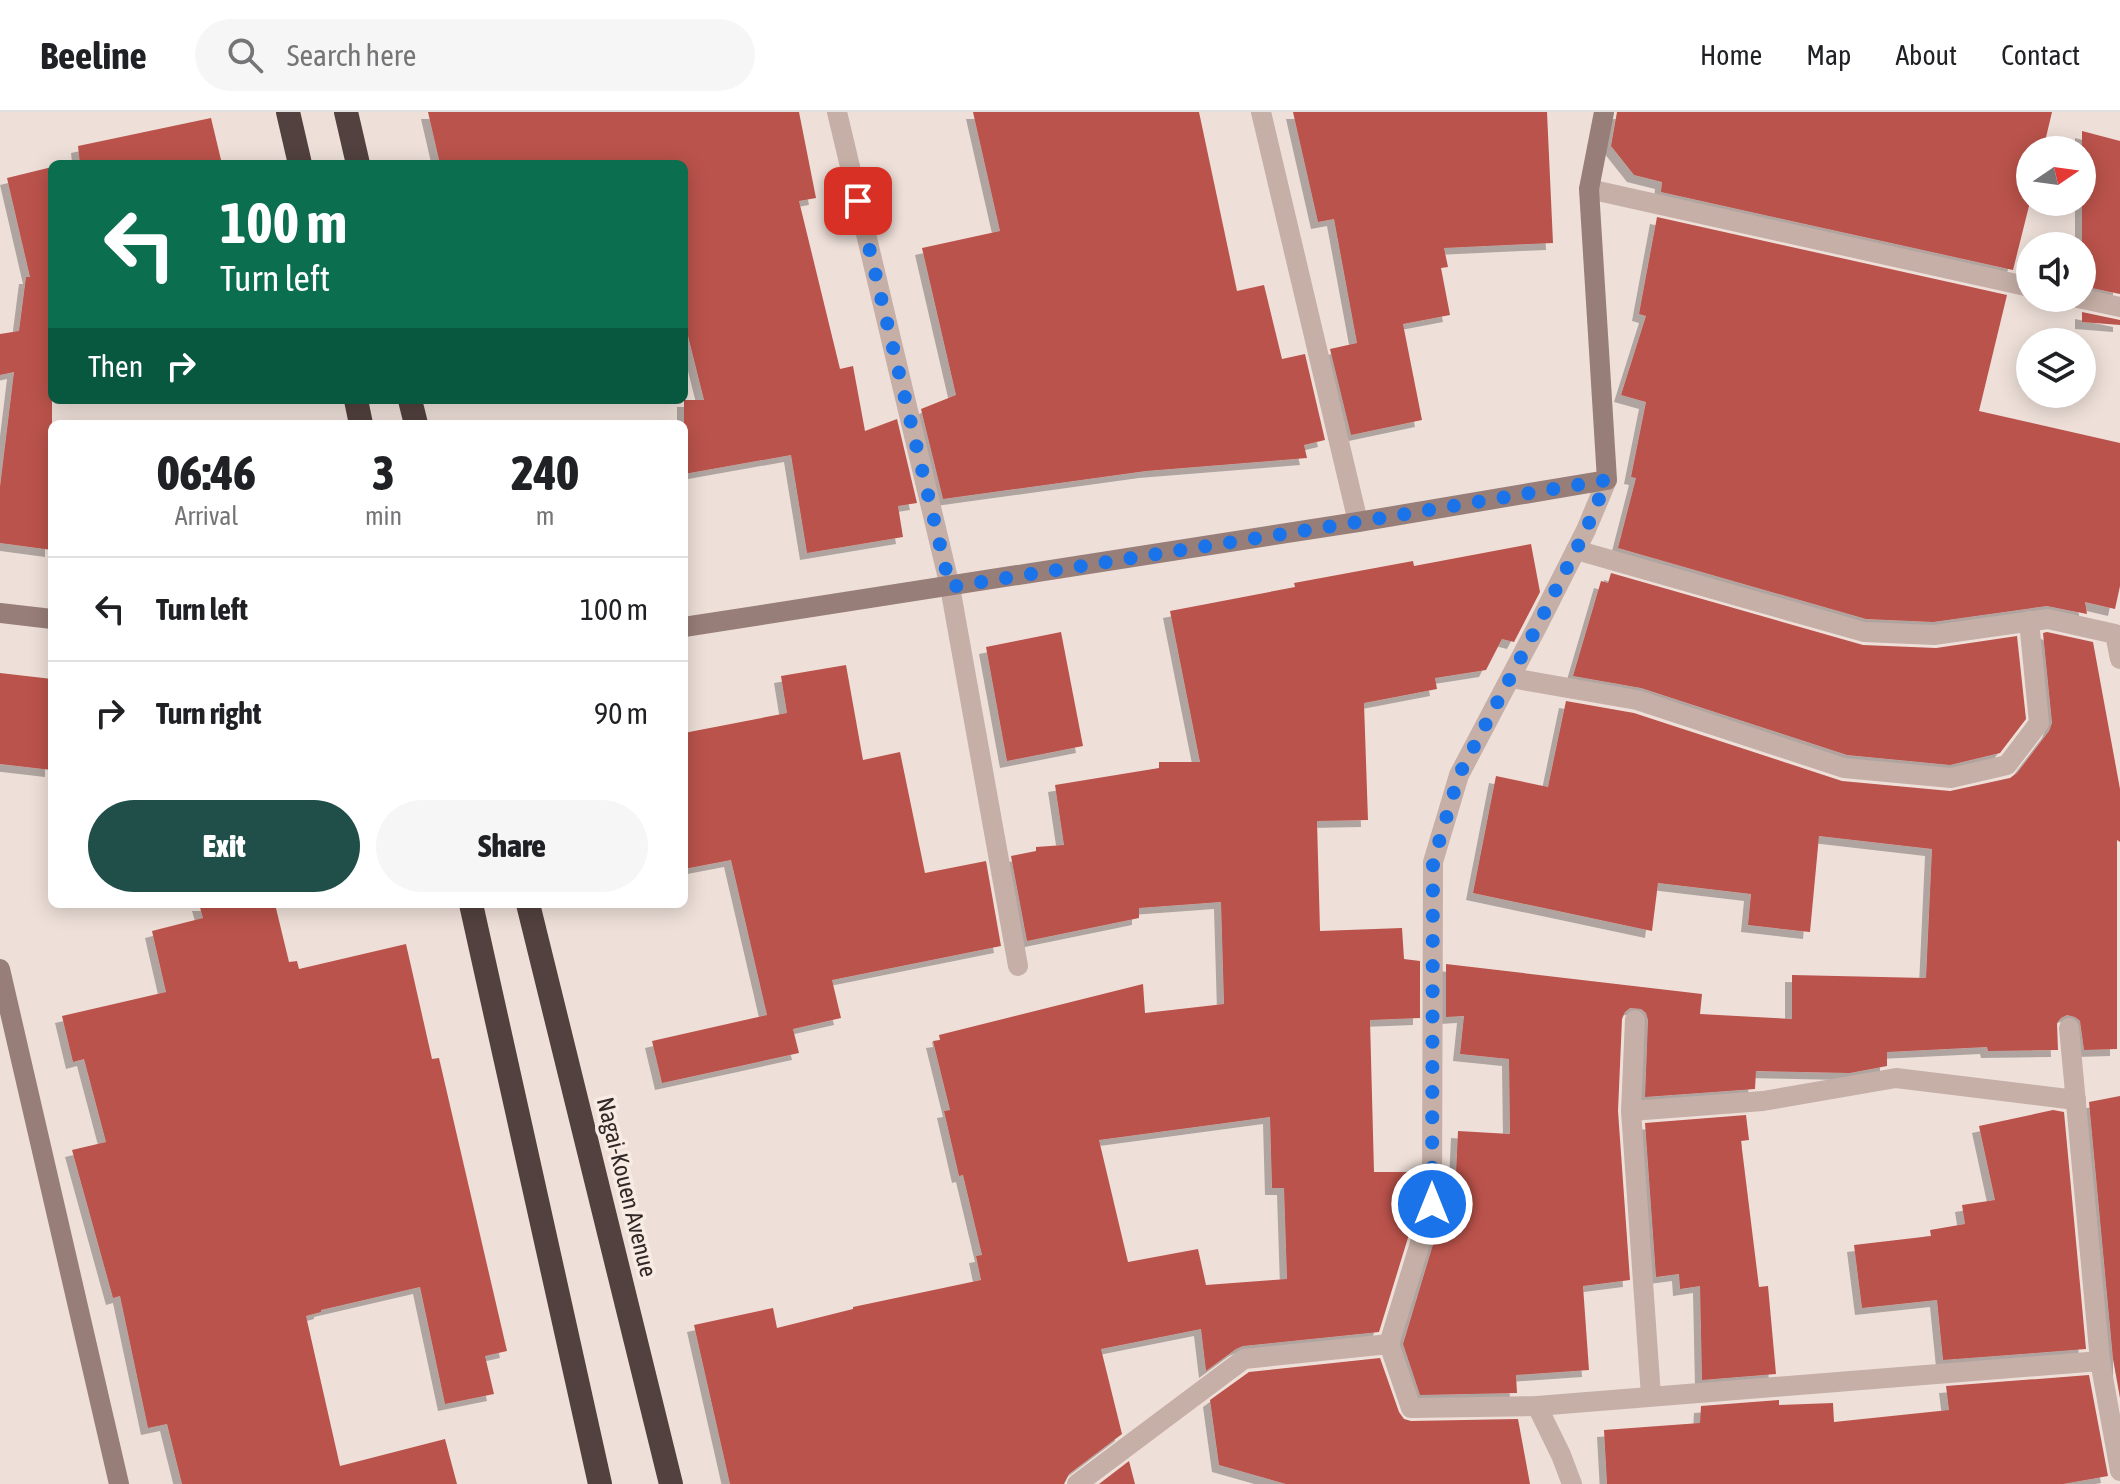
<!DOCTYPE html>
<style>
:root{--surface:#fff;--page:#f6f6f6;--text:#202124;--muted:#757577;--line:#e0e0e0;--accent:#204f4a}
body{margin:0;font-family:"Asap Condensed",sans-serif;background:var(--page);color:var(--text);height:100vh;display:flex;flex-direction:column;font-size:30px;white-space:nowrap}
*{box-sizing:border-box;margin:0}
p{font-size:26px;color:var(--muted)}
.icon{flex:none;width:44px;height:44px;fill:none;stroke:currentColor;stroke-width:2;stroke-linecap:round;stroke-linejoin:round}
.map{position:relative;flex:1;overflow:hidden}
.side{position:absolute;left:48px;top:308px;width:640px;height:488px;display:flex;flex-direction:column;background:var(--surface);border-radius:12px;box-shadow:0 4px 20px #0003}
.side>*{flex:none}
.top-card{position:absolute;left:48px;top:48px;width:640px;height:244px;border-radius:12px;box-shadow:0 4px 20px #0003;background:#0b6e4f;color:#fff;overflow:hidden}
.needle{width:52px;rotate:77deg}
.fabs{position:absolute;left:2016px;top:24px;display:grid;gap:16px}
.fabs a{display:grid;place-items:center;width:80px;height:80px;border-radius:50%;background:var(--surface);box-shadow:0 4px 20px #0003;font-size:40px}
.pin{position:absolute;display:grid;place-items:center;width:68px;height:68px;color:#fff;margin:-34px;border-radius:16px;box-shadow:0 4px 12px #0006}
.me{position:absolute;width:88px;margin:-44px;rotate:0deg;stroke-linejoin:round;filter:drop-shadow(0 0 6px #0008)}
.turn{display:flex;align-items:center;gap:28px;height:168px;padding:0 40px;font-size:36px}
.turn .icon{width:104px;height:104px;stroke-width:2.5}
.turn b{display:block;font-size:56px;line-height:68px}
.then{display:flex;align-items:center;height:76px;padding:0 40px;background:#0003;gap:16px;font-size:30px}
.eta{display:flex;justify-content:space-evenly;align-items:center;height:136px;text-align:center}
.eta b{font-size:48px;font-weight:800;line-height:56px}
.cta{display:flex;gap:16px;margin-top:auto;padding:16px 40px}
.cta a{flex:1;height:92px;border-radius:48px;background:var(--accent);color:#fff;font-size:32px;font-weight:800;line-height:92px;text-align:center}
.cta a+a{background:var(--page);color:var(--text)}
ul{padding:0;list-style:none}
li{display:flex;align-items:center;gap:24px;height:104px;padding:0 40px;border-top:2px solid var(--line)}
li div{flex:1}
li b{display:block;font-size:30px}
li em{font-style:normal}
header{display:flex;align-items:center;gap:48px;box-sizing:border-box;height:112px;padding:0 40px;background:var(--surface);border-bottom:2px solid var(--line)}
header strong{font-size:38px}
nav{display:flex;gap:44px;margin-inline-start:auto;font-size:28px}
.search{width:560px;height:72px;background:var(--page);display:flex;align-items:center;gap:20px;box-sizing:border-box;padding:0 28px;border-radius:44px;color:var(--muted);font-size:30px}
.map>svg:first-child{display:block}
.building{fill:#ba534b;fill-rule:evenodd;filter:url(#shadow)}
.lines{fill:none;stroke-linecap:round;stroke-linejoin:round}
.street{stroke:#c5afa6;stroke-width:20}
.secondary{stroke:#987e78;stroke-width:20}
.highway{stroke:#52413e;stroke-width:24}
.route{stroke:#1a73e8;stroke-width:14;stroke-dasharray:0 25.2}
.labels{text-anchor:middle;dominant-baseline:central;stroke-width:7;stroke-linejoin:round;paint-order:stroke}
.street-label{font-size:24px;fill:#322826;stroke:#f7ebe4}
</style>
<header>
<strong>Beeline</strong>
<div class="search"><svg class="icon" aria-label="search" viewBox="0 0 24 24"><circle cx="10" cy="10" r="6"/><path d="M15 15l6 6"/></svg>Search here</div>
<nav><a>Home</a><a>Map</a><a>About</a><a>Contact</a></nav>
</header>
<div class="map">
<svg width="2120" height="1372" viewBox="0 0 2120 1372">
<defs>
<filter id="shadow"><feDropShadow dx="-7" dy="7" stdDeviation="0" flood-color="#0004"/></filter>
</defs>
<rect width="100%" height="100%" fill="#eee0d9"/>
<g class="building">
<path d="M428,0H799L816,86L799,89L840,257L853,254L865,319L897,307L917,391L898,394L903,425L807,441L791,343L684,362V288H704L684,208V52H440Z"/>
<path d="M973,0H1199L1237,179L1264,173L1282,247L1305,242L1325,328L1304,333L1307,346L1146,359L943,387L921,297L956,283L922,136L1000,119Z"/>
<path d="M1293,0H1547L1553,131L1444,136L1448,155L1441,156L1450,203L1403,212L1422,308L1351,323L1330,237L1357,231L1334,107L1318,110Z"/>
<path d="M1617,0H2052L2043,38H2030V90L2013,158L1661,80L1662,70L1634,63L1611,34Z"/>
<path d="M211,6L222,52H80L78,34Z"/>
<path d="M2082,19L2120,29V182L2082,174Z"/>
<path d="M52,55V438L0,431V375L14,260L0,263V222L19,219L26,165H30L7,66Z"/>
<path d="M1657,105L2007,183L1979,299L2120,331V474L2115,497L2085,490L2087,502L2047,494L1933,510L1866,507L1618,436L1636,366L1631,365L1646,290L1621,283L1646,204L1639,202Z"/>
<path d="M2082,200L2120,208V213L2082,210Z"/>
<path d="M1531,432L1540,480L1514,530L1502,527L1486,558L1435,566L1437,577L1364,591L1368,708L1317,709L1320,819L1402,816L1404,847L1420,849V906L1370,908L1374,1060H1419V1090L1379,1220L1243,1234L1236,1237L1206,1259L1201,1217L1101,1237L1122,1322L1069,1362L1064,1372H730L694,1213L773,1196L777,1216L853,1197V1195L981,1168L976,1144L982,1143L963,1063L959,1064L944,999L950,998L933,929L940,928L939,923L1143,872L1145,901L1224,892L1221,790L1139,796V806L1027,829L1011,744L1036,739V735L1064,733L1055,673L1159,656V650H1200L1170,499L1295,475L1294,471L1413,449L1414,454ZM1270,1005L1272,1076H1284L1287,1167L1206,1173L1198,1137L1128,1150L1099,1028Z"/>
<path d="M1611,461L1863,533L1936,536L2017,524L2026,607L2000,641L1950,653L1847,643L1641,576L1573,564L1601,469L1608,471Z"/>
<path d="M1061,520L1083,634L1007,649L986,535Z"/>
<path d="M2047,520L2093,530L2120,677V730L2117,728V937L2084,938L2080,909L2075,905L2067,903L2061,906L2057,911L2058,938L1988,939L1987,935L1887,940V954L1850,961L1756,959L1755,977L1645,985L1648,908L1646,901L1641,897L1630,896L1625,900L1622,907L1618,999L1630,1168L1583,1174L1589,1258L1516,1263L1517,1281L1420,1283L1403,1232L1444,1096L1445,1061L1456,1062L1458,1019L1510,1022L1509,947L1460,942L1464,904L1446,905V852L1702,882L1700,902L1792,907V863L1926,866L1932,737L1819,724L1810,820L1748,813L1751,782L1658,771L1652,819L1473,781L1496,664L1548,675L1566,589L1634,601L1842,669L1950,679L2010,666L2017,661L2049,619L2052,611L2043,521Z"/>
<path d="M846,553L863,648L900,640L925,761L986,749L1001,834L832,868L841,906L793,917L799,941L662,971L652,929L767,903L731,748L684,757V621L787,601L781,564Z"/>
<path d="M0,561L52,567V658L0,652Z"/>
<path d="M199,792H275L289,850L297,849L299,857L406,832L432,947L439,946L507,1239L485,1244L494,1282L445,1292L420,1175L321,1198V1200L306,1204L340,1354L445,1327L457,1372H182L167,1312L148,1316L120,1184L113,1186L72,1038L106,1030L84,947L73,950L62,904L166,880L152,819L203,806Z"/>
<path d="M2120,984V1286L2113,1247L2089,990Z"/>
<path d="M2053,998L2064,1000L2086,1237L1943,1248L1937,1188L1862,1196L1854,1133L1931,1124L1930,1118L1965,1112L1962,1093L1995,1088L1979,1014Z"/>
<path d="M1746,1003L1749,1028L1741,1029L1759,1175L1768,1174L1776,1262L1702,1268L1700,1174L1680,1177L1679,1162L1656,1165L1645,1011Z"/>
<path d="M1380,1246L1399,1300L1404,1307L1411,1309L1518,1307L1530,1372H1286L1219,1353L1210,1288L1249,1260Z"/>
<path d="M2089,1263L2108,1364L2063,1372H1607L1604,1318L1700,1311L1701,1294L1779,1288V1293L1833,1291L1834,1310L1949,1298L1946,1274Z"/>
<path d="M1129,1349L1135,1372H1099Z"/>
</g>
<g class="lines">
<g class="street">
<path d="M837,0L950,475L1018,854"/>
<path d="M1261,0L1358,410"/>
<path d="M1589,77L2030,175"/>
<path d="M2078,186L2120,195"/>
<path d="M1607,368L1586,418L1538,513L1459,663L1433,750L1432,1092L1389,1232L1411,1296L1537,1294L2100,1249"/>
<path d="M1576,438L1864,520L1934,523L2048,507L2115,522L2120,547"/>
<path d="M1511,566L1637,588L1844,656L1951,666L2007,653L2039,611L2029,509"/>
<path d="M1635,908L1631,999L1651,1284"/>
<path d="M2069,916L2100,1249L2120,1359"/>
<path d="M1631,999L1763,989L1896,966L2076,988"/>
<path d="M1537,1294L1561,1343L1572,1372"/>
<path d="M1077,1372L1244,1247L1389,1232"/>
</g>
<g class="secondary">
<path d="M0,501L52,507"/>
<path d="M684,515L1358,410L1607,368L1589,77L1604,0"/>
<path d="M0,857L119,1372"/>
</g>
<g class="highway">
<path d="M288,0L300,52"/>
<path d="M346,0L358,52"/>
<path d="M356,288L361,312"/>
<path d="M410,288L416,312"/>
<path d="M471,792L600,1372"/>
<path d="M528,792L671,1372"/>
</g>
</g>
<g class="lines">
<path class="route" d="M858,89L950,475L1358,410L1607,368L1586,418L1538,513L1459,663L1433,750L1432,1092"/>
</g>
<g class="labels">
<g class="street-label">
<text transform="translate(627 1075) rotate(76)">Nagai-Kouen Avenue</text>
</g>
</g>
</svg>
<div class="fabs">
<a><svg class="needle" viewBox="-14 -14 28 28"><path d="M0-13l5 13h-10z" fill="#e53935"/><path d="M0 13l5-13h-10z" fill="#757577"/></svg></a>
<a><svg class="icon" aria-label="sound" viewBox="0 0 24 24"><path d="M4 9h4l5-4v14l-5-4H4zM17 9q2 3 0 6"/></svg></a>
<a><svg class="icon" aria-label="layers" viewBox="0 0 24 24"><path d="M12 4l9 5-9 5-9-5zM3 14l9 5 9-5"/></svg></a>
</div>
<div class="pin" style="left:858px;top:89px;background:#d93025"><svg class="icon" aria-label="arrive" viewBox="0 0 24 24"><path d="M6 21V4h12l-3 4 3 4H6"/></svg></div>
<svg class="me" style="left:1432px;top:1092px" viewBox="-20 -20 40 40"><circle r="17" fill="#1a73e8" stroke="#fff" stroke-width="3"/><path d="M0-11L8 9 0 5-8 9z" fill="#fff"/></svg>
<div class="top-card">
<div class="turn"><svg class="icon" aria-label="left" viewBox="0 0 24 24"><path d="M17 20v-9H6M10 6l-5 5 5 5"/></svg><div><b>100 m</b>Turn left</div></div>
<div class="then">Then<svg class="icon" aria-label="right" viewBox="0 0 24 24"><path d="M7 20v-9h11M14 6l5 5-5 5"/></svg></div>
</div>
<section class="side">
<div class="eta">
<div><b>06:46</b><p>Arrival</p></div>
<div><b>3</b><p>min</p></div>
<div><b>240</b><p>m</p></div>
</div>
<ul>
<li><svg class="icon" aria-label="left" viewBox="0 0 24 24"><path d="M17 20v-9H6M10 6l-5 5 5 5"/></svg><div><b>Turn left</b></div><em>100 m</em></li>
<li><svg class="icon" aria-label="right" viewBox="0 0 24 24"><path d="M7 20v-9h11M14 6l5 5-5 5"/></svg><div><b>Turn right</b></div><em>90 m</em></li>
</ul>
<div class="cta"><a>Exit</a><a>Share</a></div>
</section>
</div>
